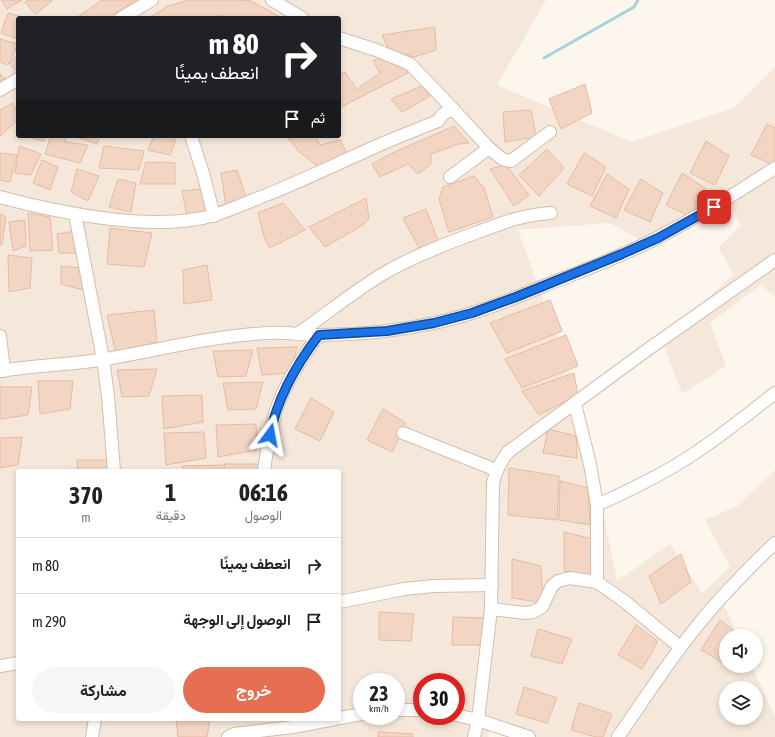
<!DOCTYPE html>
<html lang="ar">
<meta charset="utf-8">
<style>
:root{--surface:#fff;--page:#f6f6f6;--text:#222;--muted:#767676;--line:#e0e0e0;--accent:#e76f51}
body{margin:0;font-family:"Asap Condensed",Vazirmatn,sans-serif;background:var(--page);color:var(--text);direction:rtl;height:100vh;display:flex;flex-direction:column;font-size:15px;white-space:nowrap}
*{box-sizing:border-box;margin:0}
p{font-size:13px;color:var(--muted)}
.icon{flex:none;width:22px;height:22px;fill:none;stroke:currentColor;stroke-width:2;stroke-linecap:round;stroke-linejoin:round}
.map{position:relative;flex:1;overflow:hidden;direction:ltr}
.side{position:absolute;left:16px;top:469px;width:325px;height:252px;display:flex;flex-direction:column;background:var(--surface);border-radius:4px;box-shadow:0 2px 6px #0003;direction:rtl}
.side>*{flex:none}
.hud{position:absolute;left:16px;top:16px;width:325px;height:122px;border-radius:4px;box-shadow:0 2px 6px #0003;direction:rtl;background:#202124;color:#fff;overflow:hidden}
.fabs{position:absolute;left:719px;top:629px;display:grid;gap:8px}
.fabs a{display:grid;place-items:center;width:44px;height:44px;border-radius:50%;background:var(--surface);box-shadow:0 2px 6px #0003;font-size:20px}
.speed{position:absolute;left:353px;top:673px;display:flex;gap:8px;font-size:20px;font-weight:700;text-align:center}
.speed>*{display:grid;place-content:center;width:52px;height:52px;border-radius:50%;background:var(--surface);box-shadow:0 2px 6px #0003;line-height:1}
.speed small{font-size:10px;font-weight:400}
.speed .limit{border:6px solid #d22;background:#fff;color:#111}
.pin{position:absolute;display:grid;place-items:center;width:34px;height:34px;color:#fff;margin:-17px;border-radius:8px;box-shadow:0 2px 6px #0006}
.me{position:absolute;width:44px;margin:-22px;rotate:13deg;stroke-linejoin:round;filter:drop-shadow(0 0 3px #0008)}
.turn{display:flex;align-items:center;gap:14px;height:84px;padding:0 16px;font-size:18px}
.turn .icon{width:52px;height:52px;stroke-width:2.5}
.turn b{display:block;font-size:28px;line-height:34px}
.then{display:flex;align-items:center;height:38px;padding:0 16px;background:#0003;gap:8px;font-size:15px}
.eta{display:flex;justify-content:space-evenly;align-items:center;height:68px;text-align:center}
.eta b{font-size:24px;font-weight:700;line-height:28px}
.action{display:flex;gap:8px;margin-top:auto;padding:8px 16px}
.action a{flex:1;height:46px;border-radius:24px;background:var(--accent);color:#fff;font-size:16px;font-weight:700;line-height:46px;text-align:center}
.action a+a{background:var(--page);color:var(--text)}
ul{padding:0;list-style:none}
li{display:flex;align-items:center;gap:12px;height:56px;padding:0 16px;border-top:1px solid var(--line)}
li div{flex:1}
li b{display:block;font-size:15px}
li em{font-style:normal}
.map>svg:first-child{display:block}
.residential{fill:#f5e8da;fill-rule:evenodd}
.lines{fill:none;stroke-linecap:round;stroke-linejoin:round}
.stream{stroke:#a5d3da;stroke-width:3}
.building{fill:#f3d5c3;stroke:#e6bba3}
.minor-casing{stroke:#d1beb0;stroke-width:14}
.minor{stroke:#fff;stroke-width:12}
.route-casing{stroke:#114b97;stroke-width:10}
.route{stroke:#1a73e8;stroke-width:7}
</style>
<div class="map">
<svg width="775" height="737" viewBox="0 0 775 737">
<rect width="100%" height="100%" fill="#fdf6ec"/>
<path class="residential" d="M0,0H546L497,85L632,142L734,108L775,67V297L761,285L710,323L726,366L682,394L662,340L734,274L718,248L741,226L725,195L650,245L609,223L518,230L580,400L617,581L670,544L702,593L730,567L705,520L737,506L775,470V540L722,600L738,636H726V666H752L775,717V737H517L492,727L488,737H0ZM18,18H339V136H18ZM18,471H339V719H18ZM362,682H396V716H362ZM422,682H456V716H422ZM726,688H756V718H726Z"/>
<g class="lines">
<path class="stream" d="M544,58L634,7L638,0"/>
</g>
<g class="building">
<path d="M1,0H22L7,9Z"/>
<path d="M28,0H51L52,1L35,14L25,2Z"/>
<path d="M102,0H136L108,18H76Z"/>
<path d="M188,0H240L251,1L282,18H234L215,15L214,18H149L168,6Z"/>
<path d="M8,13L26,18H18V39L1,33Z"/>
<path d="M435,27L436,50L414,57L389,50L382,35Z"/>
<path d="M0,39L18,44L8,65L0,62Z"/>
<path d="M18,55V73L9,63Z"/>
<path d="M384,57L400,63L408,73L339,108V74L345,72L357,89L380,73L373,61Z"/>
<path d="M0,74L5,78L0,83Z"/>
<path d="M585,84L592,113L561,129L549,99Z"/>
<path d="M422,86L430,96L402,112L391,99Z"/>
<path d="M13,103L18,114V120L0,136V110Z"/>
<path d="M531,110L536,137L505,142L503,112Z"/>
<path d="M767,124L775,128V166L751,155Z"/>
<path d="M454,126L469,143L459,144L431,154V164L418,174L408,164L380,177L372,164L390,154Z"/>
<path d="M25,136H46L44,141Z"/>
<path d="M51,136H67L65,142L88,145L80,163L45,154Z"/>
<path d="M74,136H100L97,144Z"/>
<path d="M154,136H169L176,140L170,155L148,150Z"/>
<path d="M287,136H315L320,145L340,140L347,153L319,167L299,152Z"/>
<path d="M706,141L729,156L715,185L690,173Z"/>
<path d="M19,146L41,154L31,175L15,173Z"/>
<path d="M104,146L144,151L139,170L99,168Z"/>
<path d="M547,149L564,168L539,196L519,175Z"/>
<path d="M0,153L17,155L10,182L0,180Z"/>
<path d="M584,153L606,167L592,196L567,184Z"/>
<path d="M42,160L58,167L50,190L33,183Z"/>
<path d="M146,162L175,163V184H140Z"/>
<path d="M506,165L529,195L514,206L490,169Z"/>
<path d="M77,169L99,176L88,201L71,192Z"/>
<path d="M237,170L246,197L226,206L221,173Z"/>
<path d="M682,173L705,188L691,217L666,205Z"/>
<path d="M607,174L629,189L616,218L590,206Z"/>
<path d="M474,176L484,188L493,217L449,232L439,199L443,187Z"/>
<path d="M118,179L136,183L131,212L109,207Z"/>
<path d="M641,179L663,193L650,222L624,210Z"/>
<path d="M202,189L207,214L187,216L182,191Z"/>
<path d="M366,198L369,218L363,225L325,247L309,227Z"/>
<path d="M283,203L305,230L270,248L265,240L258,213Z"/>
<path d="M426,209L439,243L420,250L403,218Z"/>
<path d="M28,213L50,217L53,250L30,251Z"/>
<path d="M0,214L6,217L2,245L0,244Z"/>
<path d="M25,220L26,246L13,251L9,222Z"/>
<path d="M110,228L152,233L144,267L107,264Z"/>
<path d="M75,231L78,253H59L57,234Z"/>
<path d="M8,255L32,258L30,288L9,292Z"/>
<path d="M207,265L212,300L184,304L183,270Z"/>
<path d="M61,266L82,268L87,291L61,284Z"/>
<path d="M550,300L562,331L507,353L490,323Z"/>
<path d="M154,310L157,342L116,354L107,315Z"/>
<path d="M566,335L578,366L522,388L505,359Z"/>
<path d="M297,347L290,373L262,375L257,348Z"/>
<path d="M253,350L246,376L218,377L213,351Z"/>
<path d="M157,369L149,396L122,397L117,370Z"/>
<path d="M574,373L578,395L539,415L522,391Z"/>
<path d="M38,381H73L70,409L40,414Z"/>
<path d="M263,382L256,409L228,410L223,383Z"/>
<path d="M0,387H32L28,415L0,419Z"/>
<path d="M202,395L203,422L164,429L162,396Z"/>
<path d="M311,398L334,412L320,441L295,429Z"/>
<path d="M383,409L406,423L392,452L367,440Z"/>
<path d="M256,424L257,450L218,457L216,425Z"/>
<path d="M548,429L576,436L577,458L543,453Z"/>
<path d="M204,432L206,458L166,465L164,433Z"/>
<path d="M22,437L18,465L0,468V438Z"/>
<path d="M77,460H112L110,471H78Z"/>
<path d="M224,464H260L259,471H225Z"/>
<path d="M222,465L223,471H183L182,466Z"/>
<path d="M509,468L559,476L557,520L508,515Z"/>
<path d="M560,481L588,488L590,525L559,520Z"/>
<path d="M564,532L593,539L595,576L564,571Z"/>
<path d="M681,554L691,582L661,604L649,576Z"/>
<path d="M512,559L541,566L543,603L512,598Z"/>
<path d="M379,612L414,614L411,641L379,640Z"/>
<path d="M453,617L488,618L484,645H452Z"/>
<path d="M720,620L741,636H726L725,664L701,650Z"/>
<path d="M636,625L658,641L642,669L618,655Z"/>
<path d="M538,629L572,639L562,664L531,656Z"/>
<path d="M524,687L557,698L547,723L516,714Z"/>
<path d="M579,703L612,714L603,737H596L571,730Z"/>
<path d="M176,719H210L207,737H178Z"/>
<path d="M378,732L413,734V737H378Z"/>
</g>
<g class="lines">
<g class="minor-casing">
<g id="minor">
<path d="M272,0L302,18"/>
<path d="M121,18L152,0"/>
<path d="M339,38L376,50L410,64L453,109L489,148L501,158L505,160L511,161L550,132"/>
<path d="M0,90L18,79"/>
<path d="M191,136L203,173L214,216"/>
<path d="M450,177L489,148"/>
<path d="M0,197C56,212 139,229 197,219C221,215 243,204 266,195C304,180 341,162 379,145C398,137 418,129 438,121L443,114L453,109"/>
<path d="M75,214L103,359L108,396L114,471"/>
<path d="M299,333C326,314 352,293 381,275C411,257 445,244 478,232C505,222 522,215 551,213"/>
<path d="M0,336L4,371"/>
<path d="M0,371C35,365 71,365 106,359C159,350 212,336 267,333C285,332 302,335 320,335C358,335 397,331 434,323C473,315 510,300 546,285C584,270 623,256 659,237C699,216 737,193 775,168"/>
<path d="M575,404L590,464L597,505V582"/>
<path d="M403,433L496,470"/>
<path d="M264,471C266,455 269,438 273,422C280,390 300,360 319,335"/>
<path d="M597,505C628,491 660,476 689,457C719,438 747,415 775,393"/>
<path d="M339,602L404,589L434,586L492,585"/>
<path d="M491,609L525,613L533,612L542,607L552,586L558,581L570,578L597,582L624,601L680,647"/>
<path d="M0,666L18,663"/>
<path d="M396,710H422"/>
<path d="M456,715L478,720L529,737"/>
<path d="M339,718L362,714"/>
<path d="M92,737L95,719"/>
<path d="M228,737L234,734L293,727L335,719"/>
<path d="M474,737L478,720L491,609L493,483C496,470 500,462 508,452L647,350L775,260"/>
<path d="M618,737C644,700 669,660 698,625C721,596 748,569 775,543"/>
</g>
</g>
<use href="#minor" class="minor"/>
</g>
<g class="lines">
<g class="route-casing">
<path id="route" d="M270,435C277,398 296,365 319,335L387,331L434,323L472,313L516,297L622,254L658,238L714,207"/>
</g>
<use href="#route" class="route"/>
</g>
</svg>
<div class="fabs">
<a><svg class="icon" aria-label="sound" viewBox="0 0 24 24"><path d="M4 9h4l5-4v14l-5-4H4zM17 9q2 3 0 6"/></svg></a>
<a><svg class="icon" aria-label="layers" viewBox="0 0 24 24"><path d="M12 4l9 5-9 5-9-5zM3 14l9 5 9-5"/></svg></a>
</div>
<div class="speed"><div>23<small>km/h</small></div><div class="limit">30</div></div>
<div class="pin" style="left:714px;top:207px;background:#d93025"><svg class="icon" aria-label="arrive" viewBox="0 0 24 24"><path d="M6 21V4h12l-3 4 3 4H6"/></svg></div>
<svg class="me" style="left:270px;top:435px" viewBox="-20 -20 40 40"><path d="M0-17L14 15 0 8-14 15z" fill="#1a73e8" stroke="#fff" stroke-width="4"/></svg>
<div class="hud">
<div class="turn"><svg class="icon" aria-label="right" viewBox="0 0 24 24"><path d="M7 20v-9h11M14 6l5 5-5 5"/></svg><div><b>80 m</b>انعطف يمينًا</div></div>
<div class="then">ثم<svg class="icon" aria-label="arrive" viewBox="0 0 24 24"><path d="M6 21V4h12l-3 4 3 4H6"/></svg></div>
</div>
<section class="side">
<div class="eta">
<div><b>06:16</b><p>الوصول</p></div>
<div><b>1</b><p>دقيقة</p></div>
<div><b>370</b><p>m</p></div>
</div>
<ul>
<li><svg class="icon" aria-label="right" viewBox="0 0 24 24"><path d="M7 20v-9h11M14 6l5 5-5 5"/></svg><div><b>انعطف يمينًا</b></div><em>80 m</em></li>
<li><svg class="icon" aria-label="arrive" viewBox="0 0 24 24"><path d="M6 21V4h12l-3 4 3 4H6"/></svg><div><b>الوصول إلى الوجهة</b></div><em>290 m</em></li>
</ul>
<div class="action"><a>خروج</a><a>مشاركة</a></div>
</section>
</div>
